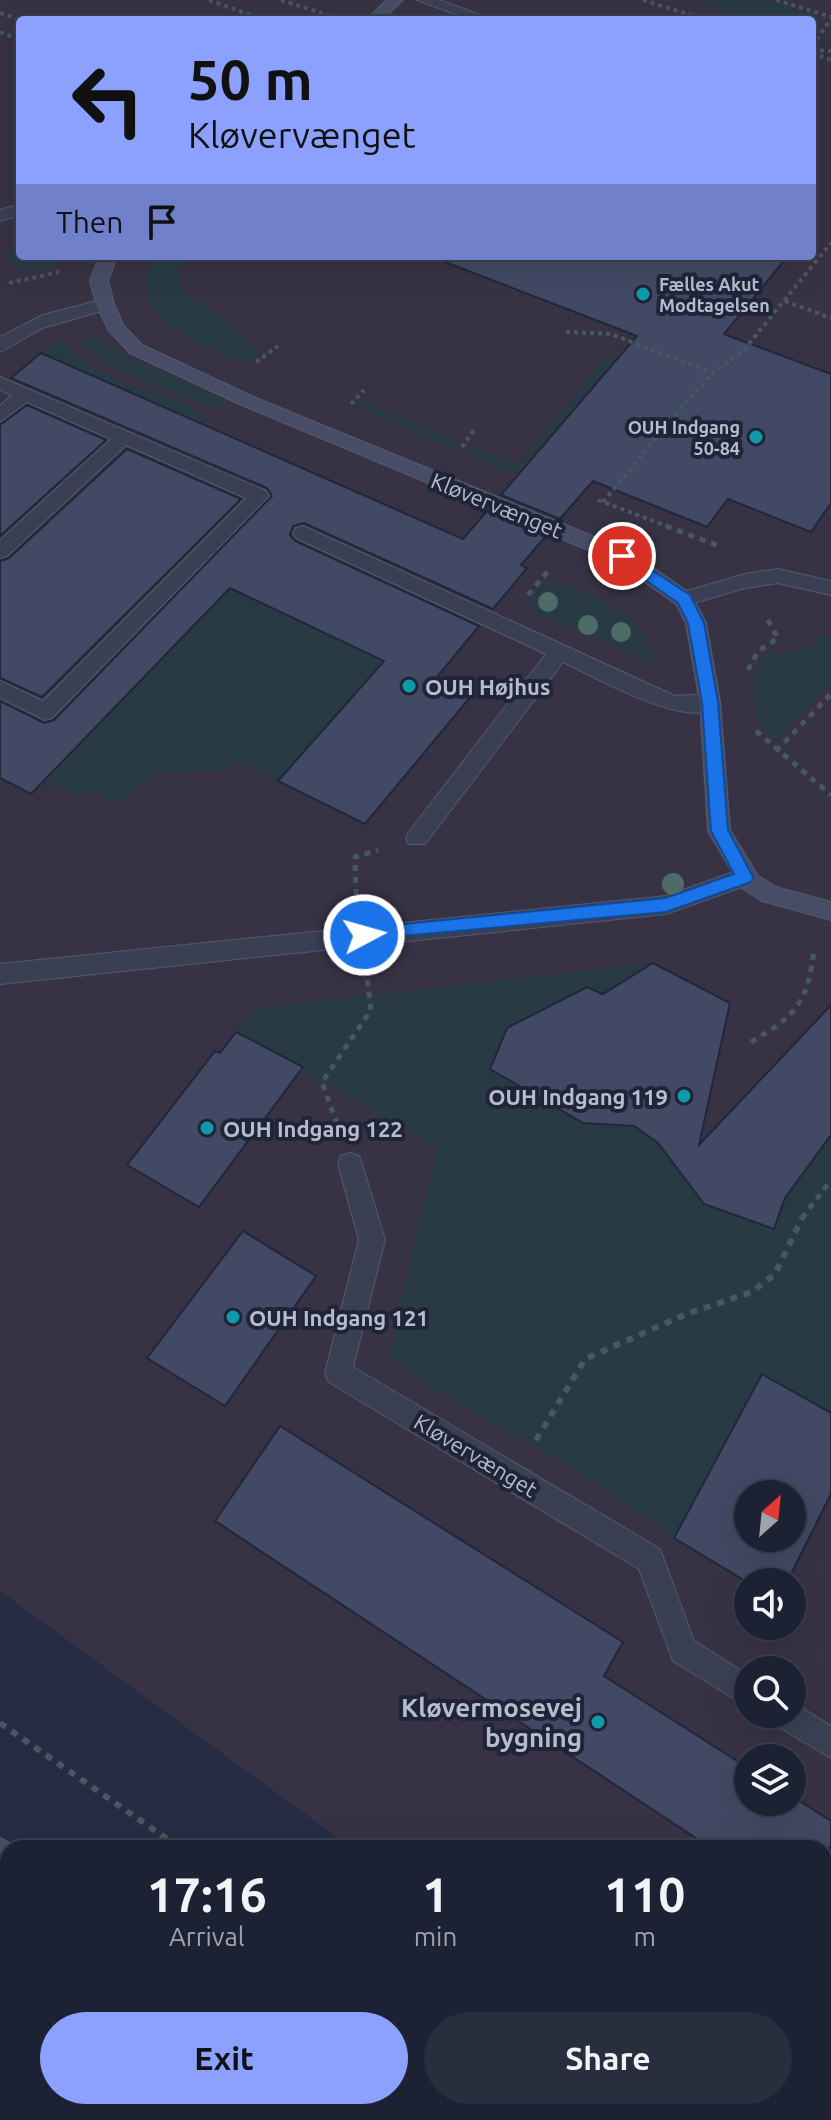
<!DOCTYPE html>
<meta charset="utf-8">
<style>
:root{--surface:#1c2133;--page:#292e3f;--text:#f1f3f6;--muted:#a0a3ac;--line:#3a3e4e;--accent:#8ca0fd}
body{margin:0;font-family:Ubuntu,sans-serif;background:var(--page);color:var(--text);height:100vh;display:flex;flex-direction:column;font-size:30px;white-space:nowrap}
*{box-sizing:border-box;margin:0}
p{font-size:26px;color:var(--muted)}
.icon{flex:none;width:44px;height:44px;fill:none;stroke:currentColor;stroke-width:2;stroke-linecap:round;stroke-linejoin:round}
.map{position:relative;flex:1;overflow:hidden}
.drawer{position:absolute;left:0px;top:1840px;width:832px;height:280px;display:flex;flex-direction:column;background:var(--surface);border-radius:24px 24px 0 0;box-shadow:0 8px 32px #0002,0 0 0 2px var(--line)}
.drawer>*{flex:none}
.hud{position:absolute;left:16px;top:16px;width:800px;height:244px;border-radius:8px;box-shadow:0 8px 32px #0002,0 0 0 2px var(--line);background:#8ca0fd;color:#111;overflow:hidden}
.needle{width:52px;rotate:27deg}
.tools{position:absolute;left:734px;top:1480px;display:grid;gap:16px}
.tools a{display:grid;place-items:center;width:72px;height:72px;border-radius:50%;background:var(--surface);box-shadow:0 8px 32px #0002,0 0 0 2px var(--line);font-size:40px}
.pin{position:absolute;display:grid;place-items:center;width:68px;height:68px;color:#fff;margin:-34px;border:4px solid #fff;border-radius:50%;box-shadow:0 2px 8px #0007}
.me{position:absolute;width:88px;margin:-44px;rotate:84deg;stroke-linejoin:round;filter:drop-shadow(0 0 6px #0008)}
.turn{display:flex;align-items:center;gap:28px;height:168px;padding:0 40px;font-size:36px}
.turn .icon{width:104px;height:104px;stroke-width:2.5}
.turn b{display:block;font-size:56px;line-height:68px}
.then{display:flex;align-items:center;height:76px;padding:0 40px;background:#0003;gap:16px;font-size:30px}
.eta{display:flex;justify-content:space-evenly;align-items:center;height:136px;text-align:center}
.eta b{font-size:48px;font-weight:700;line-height:56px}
.button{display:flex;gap:16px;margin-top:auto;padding:16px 40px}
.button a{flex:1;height:92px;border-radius:48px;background:var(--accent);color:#111;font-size:32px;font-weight:700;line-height:92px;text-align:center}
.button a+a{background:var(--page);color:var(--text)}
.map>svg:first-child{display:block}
.medical{fill:#383344;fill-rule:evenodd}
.green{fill:#283b45}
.building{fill:#424964;stroke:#21263b;stroke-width:2;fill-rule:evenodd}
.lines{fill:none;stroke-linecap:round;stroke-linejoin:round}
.lane-casing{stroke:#555a6e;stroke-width:2}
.street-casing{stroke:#555a6e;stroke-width:2}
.secondary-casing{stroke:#555a6e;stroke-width:2}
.path-far2{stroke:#465861;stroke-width:4;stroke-dasharray:4 4;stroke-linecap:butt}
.path-far1{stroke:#465861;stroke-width:5;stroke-dasharray:6 6;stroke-linecap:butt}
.path{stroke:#465861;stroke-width:6;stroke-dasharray:7 7;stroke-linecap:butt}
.lane{fill:#3a3f53;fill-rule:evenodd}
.street{fill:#3a3f53;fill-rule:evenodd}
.secondary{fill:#484d67;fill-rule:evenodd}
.tree{fill:#4d6b67}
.route{fill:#1a73e8;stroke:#114b97;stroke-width:2}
.culture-dot{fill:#0f9aa8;stroke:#1f2439;stroke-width:3}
.labels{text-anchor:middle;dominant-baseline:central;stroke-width:8;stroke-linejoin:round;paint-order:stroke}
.far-poi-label{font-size:18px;font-weight:bold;fill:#b7bbcd;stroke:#1f2439;text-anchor:start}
.street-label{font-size:22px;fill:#b7bbcd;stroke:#1f2439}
.poi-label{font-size:22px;font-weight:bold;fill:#b7bbcd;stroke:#1f2439;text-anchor:start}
.near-poi-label{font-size:26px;font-weight:bold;fill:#b7bbcd;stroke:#1f2439;text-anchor:end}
</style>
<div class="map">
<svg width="831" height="2120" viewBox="0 0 831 2120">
<rect width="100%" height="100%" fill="#252c44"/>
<path class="medical" d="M0,0H831V2120H764L750,2112H824V1848H352L0,1591ZM20,20H812V256H20ZM748,1494H792V1538H748ZM748,1582H792V1626H748ZM748,1670H792V1714H748ZM748,1758H792V1802H748Z"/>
<g class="green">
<path d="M692,0H766L816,16L822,26L812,35V20H754Z"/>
<path d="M20,247V256H61L54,268H35L21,274L5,253Z"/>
<path d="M156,256H193L177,269L180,291L227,320L260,354L248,364C205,347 119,318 156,256Z"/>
<path d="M99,338L140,363L226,399L216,409C178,393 104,372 80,339Z"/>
<path d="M62,340C93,386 164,386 207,417L202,423L41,353Z"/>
<path d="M609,354L617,357L516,475L465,453L471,446L517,465Z"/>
<path d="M360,400L459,442H460L454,449L354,406Z"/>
<path d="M548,579C599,600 637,604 655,661L652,663L525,607Z"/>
<path d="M230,588L384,661L278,781L240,763L228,770L154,773L117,804L89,790L76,796L45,780Z"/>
<path d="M813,634L831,636V683L780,737H774C750,718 744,669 771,649L776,656L819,646Z"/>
<path d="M653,963L603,994L586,987L508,1028L490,1069L634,1126L658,1143L704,1204L773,1229L785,1198L831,1135V1413L762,1375L674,1538L581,1474L434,1389L389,1356L437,1148L236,1032L254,1009Z"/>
</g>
<g class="building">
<path d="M441,256H788L724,334L831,374V503L811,532L728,499L707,527L593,481L560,519L501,495L637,336L440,260Z"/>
<path d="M41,353L463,539L487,511L546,536L521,565L527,568L493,609L304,523L293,526L290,535L295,541L479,626L437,677L472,695L365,824L278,781L384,661L230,588L31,794L0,778V701L44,723L54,720L272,496L267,488L11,378Z"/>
<path d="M27,405L106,440L0,536V425Z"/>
<path d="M127,449L241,499L42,697L0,678V561L9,558Z"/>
<path d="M653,963L730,1003L699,1145L831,1005V1135L785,1198L774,1229L704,1204L658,1143L634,1126L583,1123L490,1069L507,1028L587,987L603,994Z"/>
<path d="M236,1032L303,1067L199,1207L127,1165L215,1051L220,1053Z"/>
<path d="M243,1231L316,1276L225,1406L147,1358Z"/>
<path d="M762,1374L831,1413V1494L787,1582H747L674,1538ZM748,1494H792V1538H748Z"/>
<path d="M280,1426L623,1642L604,1676L748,1768V1802H792V1796L831,1821V1848H711L215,1521Z"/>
</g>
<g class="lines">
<g class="lane-casing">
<g id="lane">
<path d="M417,0H439L494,20H472Z"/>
<path d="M20,204V215L0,221V210Z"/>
<path d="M105,299L114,304L111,308L43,328L0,352V337L43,315Z"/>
<path d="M0,377L266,491L269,496L52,718L45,720L0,698V681L43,701L246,498L126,445L7,556L0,558V540L111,439L27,402L0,422V406L12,395L0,390Z"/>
<path d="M303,526L675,696L710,694L720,702C701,738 589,674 563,662L425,844H409L406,838L409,832L546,654L296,538L293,533L296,528Z"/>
<path d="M778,569L831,581V595L778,583L745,588L684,606L674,599L677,594L745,574Z"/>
</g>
</g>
<g class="street-casing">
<g id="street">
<path d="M745,868L753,871L756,877L753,883L666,914L0,984V964L666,896Z"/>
<path d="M350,1153L359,1156L362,1164L385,1240L353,1367L660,1549L694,1641L748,1675V1707L673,1661L639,1569L329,1382L325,1373L359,1240L338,1164L341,1156Z"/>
<path d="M792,1702L831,1726V1758L774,1724L769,1714H792Z"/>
</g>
</g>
<g class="secondary-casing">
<g id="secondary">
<path d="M387,0H403L382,20H366Z"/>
<path d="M99,256H117L108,281L114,304L123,325L142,345L256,398L629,551L691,594L706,623L720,702L730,830L758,876L776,887L831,902V920L762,901L742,888L708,831L700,702L686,623L676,604L615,561L244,406L130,353L109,331L96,304L90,281Z"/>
<path d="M0,1838L19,1848H8V1874L0,1871Z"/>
<path d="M353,2112H395L399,2120H357Z"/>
</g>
</g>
<g class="path-far2">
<path d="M209,0L264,20"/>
<path d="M281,0L333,17"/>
<path d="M643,0L706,20"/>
<path d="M776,0L831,17"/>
<path d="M0,13L20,20"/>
<path d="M0,32L20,40"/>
<path d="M812,46L831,19"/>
<path d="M812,50L831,51"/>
<path d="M812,53L831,60"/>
<path d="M9,283L59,272"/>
<path d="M785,301L831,318"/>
<path d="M566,332L611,334L713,373"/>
<path d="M256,362L278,346"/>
<path d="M351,404L364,390"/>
<path d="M462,447L475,428"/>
<path d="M598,500L672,528"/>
<path d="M603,502L682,406L713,373L743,351L831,243"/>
</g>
<g class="path-far1">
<path d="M666,526L719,546"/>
<path d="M528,595L548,571"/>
<path d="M748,670L758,651L778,638L766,617"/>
<path d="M756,731L831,795"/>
<path d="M776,751L831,694"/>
<path d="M356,895L355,857L378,850"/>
<path d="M751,1042C797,1015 808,1002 814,949"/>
<path d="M337,1124L322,1082L371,1010L367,976"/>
<path d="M802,1218L831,1180"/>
</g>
<g class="path">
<path d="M536,1440L585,1359L689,1313L752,1292L775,1274L803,1216"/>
<path d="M0,1723L180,1848"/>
<path d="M0,1983L8,1989"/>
<path d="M824,2009L831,2013"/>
<path d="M172,2112L182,2120"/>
<path d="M575,2112L590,2120"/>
<path d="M61,2120L63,2112"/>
<path d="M470,2120L474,2112"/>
</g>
<use href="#lane" class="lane"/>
<use href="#street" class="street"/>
<use href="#secondary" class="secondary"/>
</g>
<g class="tree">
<circle cx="548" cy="602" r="10"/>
<circle cx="588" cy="625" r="10"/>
<circle cx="621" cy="632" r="10"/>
<circle cx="673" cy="884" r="11"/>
</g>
<path class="route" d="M622,551L690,595L704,623L718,702L728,830L753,877L751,882L666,912L357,940V930L364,928L666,898L734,874L711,831L702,702L688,623L678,603L617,560V553Z"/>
<g class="culture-dot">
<circle cx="643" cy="294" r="8"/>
<circle cx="756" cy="437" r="8"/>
<circle cx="409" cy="686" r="8"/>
<circle cx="684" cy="1096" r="8"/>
<circle cx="207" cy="1128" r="8"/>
<circle cx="233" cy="1317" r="8"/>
<circle cx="598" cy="1722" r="8"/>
</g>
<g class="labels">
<g class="far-poi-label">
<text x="659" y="284">Fælles Akut<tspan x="659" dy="21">Modtagelsen</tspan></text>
<text x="740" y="427" text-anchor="end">OUH Indgang<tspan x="740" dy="21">50-84</tspan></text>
</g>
<g class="street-label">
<text transform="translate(497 505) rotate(22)">Kløvervænget</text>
<text transform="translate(476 1455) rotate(31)">Kløvervænget</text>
</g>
<g class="poi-label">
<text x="425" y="686">OUH Højhus</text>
<text x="668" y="1096" text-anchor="end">OUH Indgang 119</text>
<text x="223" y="1128">OUH Indgang 122</text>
<text x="249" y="1317">OUH Indgang 121</text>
</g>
<g class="near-poi-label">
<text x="582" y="1707">Kløvermosevej<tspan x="582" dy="30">bygning</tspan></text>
</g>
</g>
</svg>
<div class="tools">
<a><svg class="needle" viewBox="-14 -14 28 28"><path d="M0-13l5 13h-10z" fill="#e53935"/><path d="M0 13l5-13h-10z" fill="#a0a3ac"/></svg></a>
<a><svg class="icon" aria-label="sound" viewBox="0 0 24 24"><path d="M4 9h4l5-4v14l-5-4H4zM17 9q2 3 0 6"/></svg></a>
<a><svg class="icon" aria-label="search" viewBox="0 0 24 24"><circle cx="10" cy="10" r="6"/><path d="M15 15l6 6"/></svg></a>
<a><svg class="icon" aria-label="layers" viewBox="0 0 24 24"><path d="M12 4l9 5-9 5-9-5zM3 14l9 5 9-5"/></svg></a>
</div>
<div class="pin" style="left:622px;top:556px;background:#d93025"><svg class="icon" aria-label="arrive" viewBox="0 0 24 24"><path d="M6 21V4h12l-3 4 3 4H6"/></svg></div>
<svg class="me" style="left:364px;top:935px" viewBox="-20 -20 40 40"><circle r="17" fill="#1a73e8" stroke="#fff" stroke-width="3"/><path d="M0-11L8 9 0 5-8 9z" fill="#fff"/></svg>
<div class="hud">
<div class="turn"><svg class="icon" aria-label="left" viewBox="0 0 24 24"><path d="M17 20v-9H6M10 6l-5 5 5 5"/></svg><div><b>50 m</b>Kløvervænget</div></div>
<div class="then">Then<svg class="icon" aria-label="arrive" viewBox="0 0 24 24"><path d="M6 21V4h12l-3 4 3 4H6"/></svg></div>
</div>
<section class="drawer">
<div class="eta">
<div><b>17:16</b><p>Arrival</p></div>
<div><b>1</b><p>min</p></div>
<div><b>110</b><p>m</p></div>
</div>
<div class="button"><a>Exit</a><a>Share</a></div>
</section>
</div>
